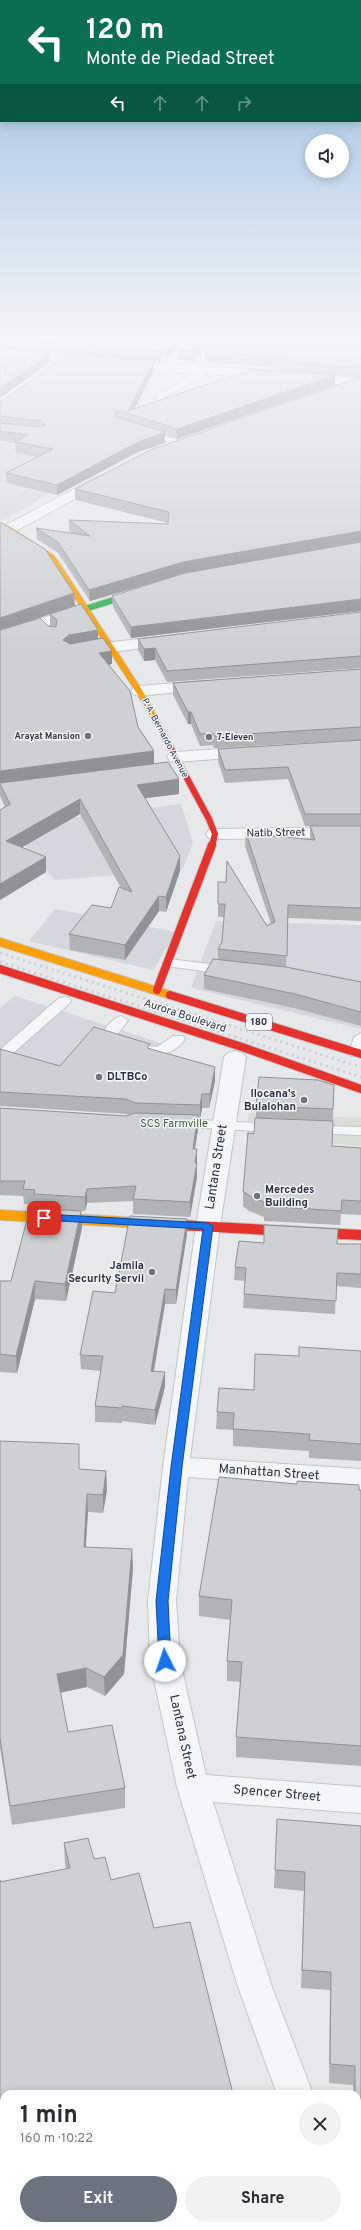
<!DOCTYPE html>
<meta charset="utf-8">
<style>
:root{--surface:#fff;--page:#f2f2f3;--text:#2b2b33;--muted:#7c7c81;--accent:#6c737f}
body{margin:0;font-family:Overpass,sans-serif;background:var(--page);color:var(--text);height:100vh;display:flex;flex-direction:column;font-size:15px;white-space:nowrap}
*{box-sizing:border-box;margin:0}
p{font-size:13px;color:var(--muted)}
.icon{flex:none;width:22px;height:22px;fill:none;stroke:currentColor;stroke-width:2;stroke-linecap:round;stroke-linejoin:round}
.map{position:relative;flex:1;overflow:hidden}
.drawer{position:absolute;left:0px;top:2090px;width:361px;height:140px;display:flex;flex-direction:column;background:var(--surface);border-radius:12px 12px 0 0;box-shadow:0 2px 10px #0003}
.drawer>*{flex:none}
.hud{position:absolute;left:0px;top:0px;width:361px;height:122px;box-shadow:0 2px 10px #0003;background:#0b6e4f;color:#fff;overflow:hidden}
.fabs{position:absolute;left:305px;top:134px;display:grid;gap:8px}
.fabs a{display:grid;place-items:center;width:44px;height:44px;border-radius:50%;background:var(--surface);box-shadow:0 2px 10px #0003;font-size:20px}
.pin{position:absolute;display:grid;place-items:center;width:34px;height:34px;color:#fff;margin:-17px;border-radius:8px;box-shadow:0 2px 6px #0006}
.me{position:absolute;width:44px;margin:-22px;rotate:356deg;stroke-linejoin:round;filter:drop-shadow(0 0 3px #0008)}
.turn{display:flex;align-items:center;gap:14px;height:84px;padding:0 20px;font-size:18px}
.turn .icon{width:52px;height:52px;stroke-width:2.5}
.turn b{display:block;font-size:28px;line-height:34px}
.lanes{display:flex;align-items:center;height:38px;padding:0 20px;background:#0003;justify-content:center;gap:20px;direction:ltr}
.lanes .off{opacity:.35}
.round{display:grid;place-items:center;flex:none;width:42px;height:42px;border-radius:21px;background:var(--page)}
.overview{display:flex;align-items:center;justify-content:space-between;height:68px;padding:0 20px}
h1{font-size:24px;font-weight:700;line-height:30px}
.primary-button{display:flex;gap:8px;margin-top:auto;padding:8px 20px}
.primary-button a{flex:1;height:46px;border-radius:24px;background:var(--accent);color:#fff;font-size:16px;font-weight:700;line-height:46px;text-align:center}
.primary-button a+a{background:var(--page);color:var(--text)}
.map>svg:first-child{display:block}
.built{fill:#d4d7dd}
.green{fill:#d6ded6}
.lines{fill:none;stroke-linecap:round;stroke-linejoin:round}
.lane-casing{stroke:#c4c6c8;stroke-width:2}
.street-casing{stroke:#c4c6c8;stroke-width:2}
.fast-casing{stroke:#c4c6c8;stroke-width:8}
.slow-far3-casing{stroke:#c4c6c8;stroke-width:6}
.slow-far2-casing{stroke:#c4c6c8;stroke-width:8}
.slow-far1-casing{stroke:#c4c6c8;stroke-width:10}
.slow-casing{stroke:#c4c6c8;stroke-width:12}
.jam-far2-casing{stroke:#c4c6c8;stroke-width:8}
.jam-far1-casing{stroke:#c4c6c8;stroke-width:10}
.jam-casing{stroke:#c4c6c8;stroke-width:12}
.lane{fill:#f5f6f7;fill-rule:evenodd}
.street{fill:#f5f6f7;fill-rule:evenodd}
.fast{stroke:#30b455;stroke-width:6}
.slow-far3{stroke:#ff9f0a;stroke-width:5.5}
.slow-far2{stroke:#ff9f0a;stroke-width:6}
.slow-far1{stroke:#ff9f0a;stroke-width:8}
.slow{stroke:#ff9f0a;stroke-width:10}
.jam-far2{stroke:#e5322d;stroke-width:6}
.jam-far1{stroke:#e5322d;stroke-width:8}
.jam{stroke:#e5322d;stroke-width:10}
.rail{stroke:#cecfd2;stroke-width:3;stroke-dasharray:2 4;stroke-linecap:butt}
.wall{fill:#b1b3b5}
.shaded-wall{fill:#909294}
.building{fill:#ced0d3;stroke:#909294}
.route{fill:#1a73e8;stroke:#114b97}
.poi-dot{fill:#6c737f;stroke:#f4f6f9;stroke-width:1.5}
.labels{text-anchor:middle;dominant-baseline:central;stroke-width:3;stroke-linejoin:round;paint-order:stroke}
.far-poi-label{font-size:9px;font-weight:bold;fill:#2b3445;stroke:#f4f6f9;text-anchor:end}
.far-street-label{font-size:9px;fill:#2b3445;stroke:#f4f6f9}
.shield{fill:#f4f6f9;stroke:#676e7b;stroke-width:1}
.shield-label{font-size:10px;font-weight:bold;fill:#2b3445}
.street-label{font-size:11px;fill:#2b3445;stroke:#f4f6f9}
.poi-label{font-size:11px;font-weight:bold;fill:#2b3445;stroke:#f4f6f9;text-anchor:start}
.park-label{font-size:11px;fill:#3f6138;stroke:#f4f6f9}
.near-street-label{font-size:13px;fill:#2b3445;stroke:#f4f6f9}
</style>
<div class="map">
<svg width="361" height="2230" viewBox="0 0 361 2230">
<rect width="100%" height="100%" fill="#e6e8ea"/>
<g class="built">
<path d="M0,442L50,450L107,461L49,494L0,483Z"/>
<path d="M0,484L49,494L3,521L0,520Z"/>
<path d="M181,804L193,843L182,870L55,880L9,826Z"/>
<path d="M55,909L176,932L153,970L29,941Z"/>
<path d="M216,921L361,925V1029L191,988Z"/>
<path d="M15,996L164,1044L150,1058L0,1093V1008Z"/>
</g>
<path class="green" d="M249,1113L361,1118V1146L246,1137Z"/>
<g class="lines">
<g class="lane-casing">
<g id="lane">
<path d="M183,339H191L170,369H164L163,367Z"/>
<path d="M209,343L216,345L195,371H189V367Z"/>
<path d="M200,368L207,370L202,377L160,400L153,398L196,373Z"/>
<path d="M145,431H151L185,443L181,445L145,435Z"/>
<path d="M169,959L227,966L233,970L227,974L165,966L163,963Z"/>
<path d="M64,997L69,998L71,1001L69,1004L11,1055H1V1049L59,998Z"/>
<path d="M121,1016L128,1020L117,1035L140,1045L157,1047L173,1036H183L185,1039C170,1061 144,1056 122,1047C116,1045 107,1043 103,1037C103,1029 113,1018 121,1016Z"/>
<path d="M361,1033V1056H351L349,1053L354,1037Z"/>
<path d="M180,1119L273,1124L280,1128L273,1132L175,1126L173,1123Z"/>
<path d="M313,1126L361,1127V1135L308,1133L306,1130L308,1127Z"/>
</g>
</g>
<g class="street-casing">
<g id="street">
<path d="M0,350L92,357L98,361L92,365L0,356Z"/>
<path d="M125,360L270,371L276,375L270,379L121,367L119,364Z"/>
<path d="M304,374L361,378V386L300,381L298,378Z"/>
<path d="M101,475L106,476L108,479L106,482L14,532L9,533L2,529L4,526Z"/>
<path d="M79,606L84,608L87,611L84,614L0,642V632Z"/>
<path d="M167,636L173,638L175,641L173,644L112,652L106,650L104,647L106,644L112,642Z"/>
<path d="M202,681L208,683L210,686L208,689L139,696L133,694L131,691L133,688L139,686Z"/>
<path d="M249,747L255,748L258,752L255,756L176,762L170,761L167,757L170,753L176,752Z"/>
<path d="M361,827V837L215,839L209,838L206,834L209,830L215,829Z"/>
<path d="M235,1051L242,1053L246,1057L220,1226L190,1458L361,1469V1489L188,1477L176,1601L180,1661L206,1775L361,1787V1813L213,1802L272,1987L313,2094H277L238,1987L177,1787L150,1661L148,1601L163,1467L196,1226L224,1057L228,1053Z"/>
<path d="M0,2201H4V2226H20L18,2230H0Z"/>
<path d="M357,2211L361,2213V2230H331L329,2226H357Z"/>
</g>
</g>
<g class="fast-casing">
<path id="fast" d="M85,609L142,591"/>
</g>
<g class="slow-far3-casing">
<path id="slow-far3" d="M0,526L9,529L52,557L56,563"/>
</g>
<g class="slow-far2-casing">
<path id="slow-far2" d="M55,562L139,691L156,721"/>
</g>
<g class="slow-far1-casing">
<path id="slow-far1" d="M0,942L170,995"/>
</g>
<g class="slow-casing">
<path id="slow" d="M0,1215L160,1224"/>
</g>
<g class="jam-far2-casing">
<path id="jam-far2" d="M156,721L209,819L215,834L212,846"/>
</g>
<g class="jam-far1-casing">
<g id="jam-far1">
<path d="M0,969L242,1047L361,1089"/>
<path d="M157,990L212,845"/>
<path d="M170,995L361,1054"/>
</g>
</g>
<g class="jam-casing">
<path id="jam" d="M160,1224L361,1235"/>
</g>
<use href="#lane" class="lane"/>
<use href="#street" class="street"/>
<use href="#fast" class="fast"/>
<use href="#slow-far3" class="slow-far3"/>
<use href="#slow-far2" class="slow-far2"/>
<use href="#slow-far1" class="slow-far1"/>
<use href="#slow" class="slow"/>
<use href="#jam-far2" class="jam-far2"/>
<use href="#jam-far1" class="jam-far1"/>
<use href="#jam" class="jam"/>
<g class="rail">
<path d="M0,953L361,1067"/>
<path d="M0,962L361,1077"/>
</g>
</g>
<g class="wall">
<path d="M0,339H181L167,359L161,358L160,361L47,352L50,353V362L0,398Z"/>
<path d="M186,339H361V611L131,638L113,607L112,596L361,542L183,574L90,601L58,553L37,539L36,528L73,534L69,531V520L168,524V523L75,500V489L359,378L335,375V385L177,439L165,435V443L138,452L57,495L7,483L6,473L38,457L16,453L15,443L0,441V402L154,370L134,409L327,375L278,370V367L204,362L205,352L212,343L209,342L192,361L178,360V350Z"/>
<path d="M0,522L75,606L24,623L50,626V614L98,630V639L112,664L109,665L138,727L154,751V763L179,794L146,798L180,871L166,912L159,911L125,960L70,950L69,934L111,908L121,888L80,814L22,847L46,872L0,900V810L5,807L0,796Z"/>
<path d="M361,612V668L167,682L155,660L144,661L138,650V639Z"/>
<path d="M361,669V740L214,748L213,745L200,746L191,724H188L173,695V683Z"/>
<path d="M361,740V921L288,918L286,967L361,982V1026L294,1008L204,989V975L218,960V949L222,942L224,917H218V882L267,926L271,924L245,846L246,833L310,840V826H312H305L288,779L225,783L218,761V749Z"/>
<path d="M0,1049L60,1066L150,1049L215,1067V1081L209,1108H202L200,1119H198V1130L195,1149H197V1177L190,1217L133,1214V1201L87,1203L85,1211H81L82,1228L66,1301L35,1299L17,1373L0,1372V1281H11L35,1208L34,1205L24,1204L23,1196L0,1195V1108L126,1116L130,1115L126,1114L0,1106Z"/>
<path d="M334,1085L332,1146L361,1148V1215L341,1214L340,1225L264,1221V1217L249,1211L243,1206V1191L254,1134L256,1118V1106Z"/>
<path d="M187,1234L176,1304H165L154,1371L165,1387L155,1425L122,1421V1423L95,1422V1406L101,1371L81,1369L80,1355L115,1293Z"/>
<path d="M264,1243L361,1244V1288L336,1286L335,1314L243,1308L244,1294L245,1281L234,1280L235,1267Z"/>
<path d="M361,1351V1461L309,1458V1451L233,1446V1430L216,1429L217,1412L254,1390L299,1356Z"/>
<path d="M0,1441L80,1470L106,1471L107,1490L103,1513L88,1512L86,1547L133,1568L124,1674L105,1696L87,1687L60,1693L68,1732L125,1788V1808L12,1825L0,1747Z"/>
<path d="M359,1490L361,1491V1766L236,1757V1737L240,1682L227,1681V1661L231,1620L199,1616V1596Z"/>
<path d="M361,1826V2135L357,2134V2094H353V2085L329,2083L330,1990L301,1988L304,1891L274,1888L275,1870Z"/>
<path d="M88,1838L4,2094V2145L0,2146V1880V1882L66,1869L65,1864L64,1843Z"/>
</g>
<g class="shaded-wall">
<path d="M175,339H181L167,359V349Z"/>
<path d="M203,339H209V342L192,361V351Z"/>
<path d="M161,349V358L160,361L159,351Z"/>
<path d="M50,353V362L0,398V388Z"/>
<path d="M154,361V370L132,414L128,411Z"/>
<path d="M335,375V385L177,439V429Z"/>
<path d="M165,432V443L138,452L57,495V485L138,442Z"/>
<path d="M361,531V542L183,574L90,601L89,590L183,562Z"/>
<path d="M74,593L75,606L0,630V618Z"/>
<path d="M361,599V611L131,638V627Z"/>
<path d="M98,630V643L70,648L63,640L69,635Z"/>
<path d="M155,648V660L144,661V649Z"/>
<path d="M112,651V664L99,666V653Z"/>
<rect x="188" y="712" width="3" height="12"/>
<path d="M154,751V765L0,784V771Z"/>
<path d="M179,779V794L138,799L137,785Z"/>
<path d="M80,799V814L7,856L6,841Z"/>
<path d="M180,856V871L166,912V897Z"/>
<path d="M46,857V872L0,900V884Z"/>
<path d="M159,896V911L125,960V945Z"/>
<path d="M215,1067V1081L209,1108L210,1094Z"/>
<path d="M202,1094V1108L200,1119V1105Z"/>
<path d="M198,1115V1130L192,1163L193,1149Z"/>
<path d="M197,1149V1177L190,1217V1202L195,1163Z"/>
<path d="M87,1189V1203L85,1211V1197Z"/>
<path d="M81,1211L82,1228L66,1301L65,1284Z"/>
<path d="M187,1219V1234L176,1304V1290Z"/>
<path d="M35,1281V1299L17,1373L16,1356Z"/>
<path d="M165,1289V1304L151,1386V1371Z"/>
<path d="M165,1372V1387L155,1425V1410Z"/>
<path d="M106,1471L107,1490L103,1513V1495Z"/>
<path d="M87,1494L88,1512L84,1566V1547Z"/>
<path d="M132,1549L133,1568L124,1674L105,1696L104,1677Z"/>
<path d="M86,1668L87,1687L58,1693L57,1674Z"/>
<path d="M4,2124V2145L0,2146V2125Z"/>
</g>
<g class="building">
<path d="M0,339H175L167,349H161L159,351L0,340Z"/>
<path d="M186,339H203L192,351L178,350Z"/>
<path d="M215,339H361V368L278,360L285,358L205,352Z"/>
<path d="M0,348L50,353L0,388Z"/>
<path d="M68,354L154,361L128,411L253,369L335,375L177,429L122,411H116L115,417L165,432L138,442L57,485L6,473L53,449L15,442L28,435L0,431V423L40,427L46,425L41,421L0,416V402L4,400Z"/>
<path d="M361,377V531L183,562L89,590L58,542L36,528L90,536L69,520L168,524L169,512L75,489L150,450Z"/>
<path d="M0,522L45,549L74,593L0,618Z"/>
<path d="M361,542V599L131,627L112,596L185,573Z"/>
<path d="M81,604L98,630L69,635L63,640L70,644L103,638L112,651L99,653L130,691L138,727L154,751L0,771V630L40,618L48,626L56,627L57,620L50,614Z"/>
<path d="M361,612V656L167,671L155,648L144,649L138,639Z"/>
<path d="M361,669V727L214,736L213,733L200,734L191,712H188L173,683Z"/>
<path d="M361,740V814H305L288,767L225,770L218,749Z"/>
<path d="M168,762L179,779L137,785L180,856L166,897L159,896L125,945L69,934L92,905L111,908L119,887L132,892L80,799L6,841L46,857L0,884V810L10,804L0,784V783Z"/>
<path d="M310,826H361V908L288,905L287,956L218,949L222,942L225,904H218V882H226L227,861L267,926L275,922L246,833L315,840Z"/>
<path d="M213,959L286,967L361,982V1012L295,994L204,975Z"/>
<path d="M94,1027L150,1044L147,1048L215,1067L210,1094H202L200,1105L135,1103L126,1099L0,1092V1049L60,1066Z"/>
<path d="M259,1077L318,1080L334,1085L333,1109L256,1106Z"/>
<path d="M0,1108L126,1116L135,1113L198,1115L193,1149H197L195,1163H197L190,1202L133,1199L136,1186L87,1189L85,1197L34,1194L35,1190L23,1189L25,1181H0Z"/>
<path d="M255,1118L333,1121L332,1146L361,1148V1201L342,1200L341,1211L264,1206V1202L250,1196L243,1191L248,1133L254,1134Z"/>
<path d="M30,1208L81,1211L65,1284L35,1281L16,1356L0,1354V1281H11Z"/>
<path d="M130,1216L187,1219L176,1290L165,1289L151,1371L165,1372L155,1410L122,1406V1408L95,1406L103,1356L80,1355L93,1291L115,1293Z"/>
<path d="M264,1225L338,1229L337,1244H361V1274L337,1273L336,1301L244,1294L246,1268L235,1267L239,1241L264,1243Z"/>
<path d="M299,1347L361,1351V1444L309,1440L310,1434L233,1429L234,1413L217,1412L219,1388L254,1390L255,1354L299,1356Z"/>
<path d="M0,1441L79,1444V1469L106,1471L103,1495L87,1494L84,1547L132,1549L123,1655L104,1677L86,1668L57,1674L68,1732L112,1725L125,1788L10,1806L0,1738Z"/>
<path d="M219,1477L297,1484V1481L359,1485V1490L361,1491V1746L236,1737L242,1662L227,1661L232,1600L199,1596Z"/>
<path d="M277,1819L361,1826V2116H357V2094H355V2066L330,2064L331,1972L302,1970L305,1872L275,1870Z"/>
<path d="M88,1838L94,1859L105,1857L111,1880L139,1873L154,1928L190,1922L233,2094H4V2124L0,2125V1880V1882L70,1868L64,1843Z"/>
<path d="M276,2226H322L324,2230H264Z"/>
</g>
<linearGradient id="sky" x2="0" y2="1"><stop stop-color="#93bae0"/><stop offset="0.52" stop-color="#f4f5f6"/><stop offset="1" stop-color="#f4f5f6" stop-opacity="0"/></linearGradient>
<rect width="361" height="651" fill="url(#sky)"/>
<path class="route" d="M44,1214L208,1223L213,1226L182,1467L168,1601L171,1661L165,1666L159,1661L156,1601L171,1467L203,1229L41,1220L40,1218Z"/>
<g class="poi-dot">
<circle cx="88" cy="736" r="4"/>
<circle cx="209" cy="737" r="4"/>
<circle cx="99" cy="1077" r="4"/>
<circle cx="304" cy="1100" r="4"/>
<circle cx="257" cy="1196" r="4"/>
<circle cx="152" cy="1272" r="4"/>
</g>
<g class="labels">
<g class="far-poi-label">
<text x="80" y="736">Arayat Mansion</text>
<text x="217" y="737" text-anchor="start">7-Eleven</text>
</g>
<g class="far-street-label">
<text transform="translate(165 738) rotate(62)">P. A. Bernardo Avenue</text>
</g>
<rect class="shield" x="246" y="1014" width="26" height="16" rx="3"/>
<g class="shield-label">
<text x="259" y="1022">180</text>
</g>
<g class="street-label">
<text transform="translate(276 833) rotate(-1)">Natib Street</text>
<text transform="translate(185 1016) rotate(18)">Aurora Boulevard</text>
</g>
<g class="poi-label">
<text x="107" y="1077">DLTBCo</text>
<text x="296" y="1094" text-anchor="end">Ilocana's<tspan x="296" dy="13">Bulalohan</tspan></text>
<text x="265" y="1190">Mercedes<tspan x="265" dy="13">Building</tspan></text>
<text x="144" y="1266" text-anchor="end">Jamila<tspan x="144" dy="13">Security Servii</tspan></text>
</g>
<g class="park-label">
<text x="174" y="1124">SCS Farmville</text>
</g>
<g class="near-street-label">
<text transform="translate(217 1167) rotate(-81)">Lantana Street</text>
<text transform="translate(269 1473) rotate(4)">Manhattan Street</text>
<text transform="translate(182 1737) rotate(78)">Lantana Street</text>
<text transform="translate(277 1794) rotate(5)">Spencer Street</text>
</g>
</g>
</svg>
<div class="fabs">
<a><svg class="icon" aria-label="sound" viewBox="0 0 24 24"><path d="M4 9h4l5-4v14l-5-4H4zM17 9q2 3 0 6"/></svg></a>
</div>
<div class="pin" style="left:44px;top:1218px;background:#d93025"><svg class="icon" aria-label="arrive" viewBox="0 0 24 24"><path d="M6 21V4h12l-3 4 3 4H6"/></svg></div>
<svg class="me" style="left:165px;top:1661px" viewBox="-20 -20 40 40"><circle r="19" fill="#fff"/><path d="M0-13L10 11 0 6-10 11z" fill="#1a73e8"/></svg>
<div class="hud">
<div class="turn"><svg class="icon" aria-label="left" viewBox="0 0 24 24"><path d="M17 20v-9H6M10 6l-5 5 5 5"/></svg><div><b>120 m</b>Monte de Piedad Street</div></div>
<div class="lanes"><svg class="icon" aria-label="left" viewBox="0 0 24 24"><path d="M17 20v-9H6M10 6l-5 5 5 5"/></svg><svg class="icon off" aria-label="ahead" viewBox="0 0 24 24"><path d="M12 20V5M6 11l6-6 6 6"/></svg><svg class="icon off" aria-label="ahead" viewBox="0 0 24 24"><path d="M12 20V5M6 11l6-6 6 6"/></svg><svg class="icon off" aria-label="right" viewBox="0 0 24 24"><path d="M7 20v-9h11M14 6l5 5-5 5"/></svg></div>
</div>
<section class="drawer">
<div class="overview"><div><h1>1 min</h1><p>160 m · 10:22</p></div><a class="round"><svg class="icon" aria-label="close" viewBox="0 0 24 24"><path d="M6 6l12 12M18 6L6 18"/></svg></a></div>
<div class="primary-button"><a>Exit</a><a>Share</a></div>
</section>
</div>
